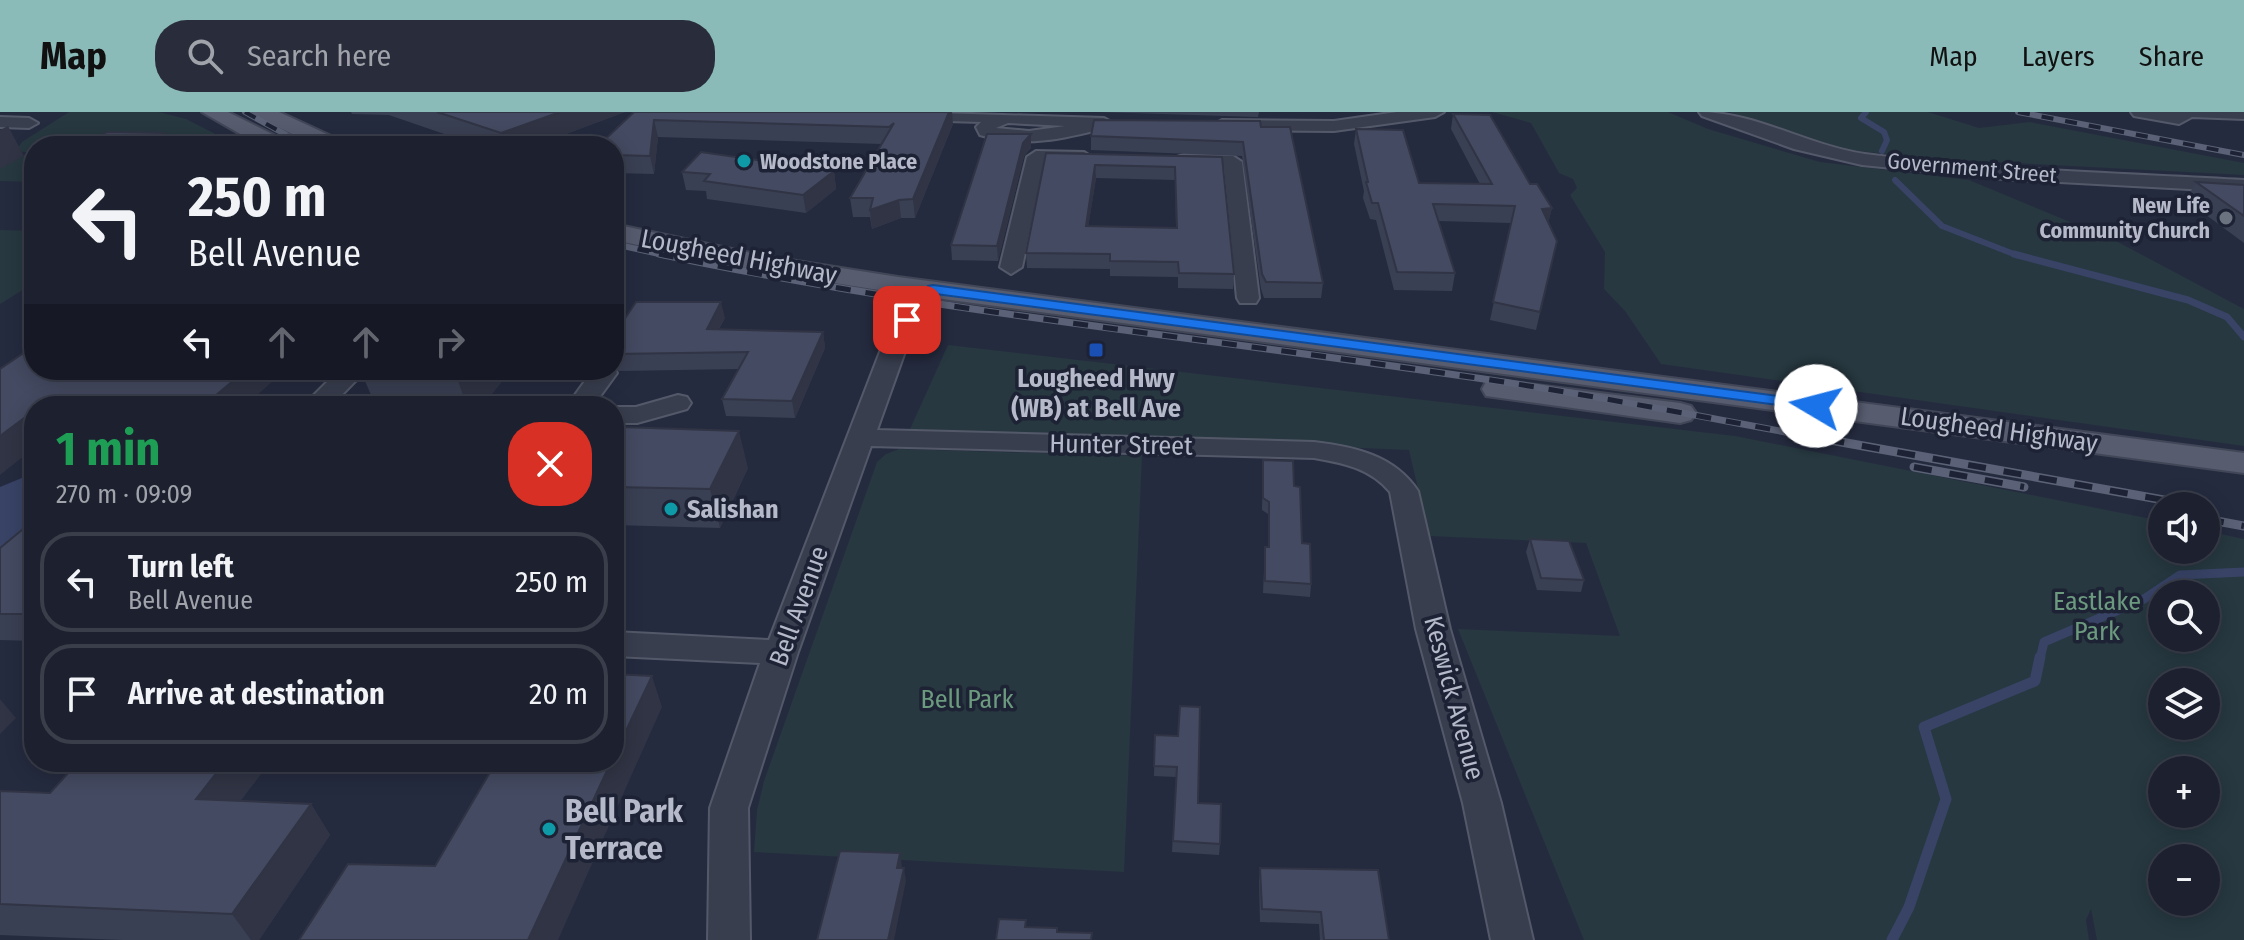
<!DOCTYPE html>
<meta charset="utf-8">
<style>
:root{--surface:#1c202f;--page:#292d3b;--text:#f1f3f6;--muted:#a0a3aa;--line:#3a3e4b;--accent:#8bbbb9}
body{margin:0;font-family:"Fira Sans Condensed",sans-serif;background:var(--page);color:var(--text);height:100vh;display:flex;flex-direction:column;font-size:30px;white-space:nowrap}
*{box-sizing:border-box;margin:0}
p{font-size:26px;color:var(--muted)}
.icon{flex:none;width:44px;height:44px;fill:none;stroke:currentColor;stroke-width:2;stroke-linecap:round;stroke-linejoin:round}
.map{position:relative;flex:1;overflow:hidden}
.panel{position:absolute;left:24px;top:284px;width:600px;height:376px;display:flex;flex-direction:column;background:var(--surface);border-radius:32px;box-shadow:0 4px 20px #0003,0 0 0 2px var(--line)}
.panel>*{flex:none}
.guide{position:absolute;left:24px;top:24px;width:600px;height:244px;border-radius:32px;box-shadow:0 4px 20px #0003,0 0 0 2px var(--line);background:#1c202f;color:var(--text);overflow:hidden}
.controls{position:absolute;left:2148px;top:380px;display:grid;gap:16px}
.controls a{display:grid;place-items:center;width:72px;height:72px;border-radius:50%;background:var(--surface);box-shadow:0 4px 20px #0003,0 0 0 2px var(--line);font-size:40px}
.pin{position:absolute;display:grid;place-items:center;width:68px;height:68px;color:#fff;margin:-34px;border-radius:16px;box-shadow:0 4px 12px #0006}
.me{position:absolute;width:88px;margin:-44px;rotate:278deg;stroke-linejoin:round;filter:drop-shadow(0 0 6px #0008)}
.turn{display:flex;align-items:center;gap:28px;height:168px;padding:0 32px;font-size:36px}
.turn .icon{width:104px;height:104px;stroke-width:2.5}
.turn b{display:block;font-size:56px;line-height:68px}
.lanes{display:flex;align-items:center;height:76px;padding:0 32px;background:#0003;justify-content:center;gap:40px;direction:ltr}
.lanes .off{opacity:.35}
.round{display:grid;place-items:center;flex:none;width:84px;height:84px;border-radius:32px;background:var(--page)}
.summary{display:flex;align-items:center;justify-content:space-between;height:136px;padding:0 32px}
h1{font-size:48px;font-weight:700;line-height:60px;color:#1e9e55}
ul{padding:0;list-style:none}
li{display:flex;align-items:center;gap:24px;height:100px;margin:0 16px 12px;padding:0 16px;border:4px solid var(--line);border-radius:32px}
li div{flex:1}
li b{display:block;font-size:30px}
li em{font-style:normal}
header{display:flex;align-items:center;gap:48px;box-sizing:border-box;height:112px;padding:0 40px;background:var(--accent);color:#111}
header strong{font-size:38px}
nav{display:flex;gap:44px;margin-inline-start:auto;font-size:28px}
.search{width:560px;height:72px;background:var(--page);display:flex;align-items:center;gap:20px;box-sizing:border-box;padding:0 28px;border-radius:32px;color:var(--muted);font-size:30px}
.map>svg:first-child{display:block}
.green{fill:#273840;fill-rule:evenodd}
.water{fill:#384366}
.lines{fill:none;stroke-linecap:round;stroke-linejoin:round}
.stream-far3{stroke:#384366;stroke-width:6}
.stream-far2{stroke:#384366;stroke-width:7}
.stream-far1{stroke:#384366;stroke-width:9}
.stream{stroke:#384366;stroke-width:11}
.minor-casing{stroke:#545969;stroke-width:4}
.major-casing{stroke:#424758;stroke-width:4}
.minor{fill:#393e4f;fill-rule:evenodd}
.major{fill:#575c6f;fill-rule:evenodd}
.rail-far2-casing{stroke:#5b6176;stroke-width:6}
.rail-far1-casing{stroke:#5b6176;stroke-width:7}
.rail-casing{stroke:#5b6176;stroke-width:9}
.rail-far2{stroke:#1d2334;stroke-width:4;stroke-dasharray:12;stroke-linecap:butt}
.rail-far1{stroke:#1d2334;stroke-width:5;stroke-dasharray:15;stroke-linecap:butt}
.rail{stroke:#1d2334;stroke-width:6;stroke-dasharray:18;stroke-linecap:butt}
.wall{fill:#3a4053;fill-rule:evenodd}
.shaded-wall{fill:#303444}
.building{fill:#444a61;stroke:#303444;stroke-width:2;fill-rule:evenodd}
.route{fill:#1a73e8;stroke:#114b97;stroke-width:2}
.culture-dot{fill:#0f9aa8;stroke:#1d2334;stroke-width:3}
.worship-dot{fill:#6b7280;stroke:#1d2334;stroke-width:3}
.transit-dot{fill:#1a4fb4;stroke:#1d2334;stroke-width:3}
.labels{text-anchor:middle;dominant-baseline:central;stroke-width:7;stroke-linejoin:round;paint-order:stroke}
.far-poi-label{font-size:22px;font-weight:bold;fill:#b5b9c9;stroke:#1d2334;text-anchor:start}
.far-street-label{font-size:22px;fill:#b5b9c9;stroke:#1d2334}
.street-label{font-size:26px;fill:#b5b9c9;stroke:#1d2334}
.poi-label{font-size:26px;font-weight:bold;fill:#b5b9c9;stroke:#1d2334}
.park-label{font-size:26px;fill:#6c9a7f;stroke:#1d2334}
.near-poi-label{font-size:32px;font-weight:bold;fill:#b5b9c9;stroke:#1d2334;text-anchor:start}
</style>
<header>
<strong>Map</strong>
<div class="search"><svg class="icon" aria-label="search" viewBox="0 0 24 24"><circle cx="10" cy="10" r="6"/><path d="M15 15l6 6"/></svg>Search here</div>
<nav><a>Map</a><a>Layers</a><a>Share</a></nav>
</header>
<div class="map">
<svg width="2244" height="828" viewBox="0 0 2244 828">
<rect width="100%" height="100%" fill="#252b3f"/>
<g class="green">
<path d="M69,0H159L186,7L239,34H34V41L16,39L22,30Z"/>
<path d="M1492,0H1668L1708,17L1820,50L1969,68L2116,129L2244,197V334L1661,252L1625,199L1604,177L1605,140L1570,83L1577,76L1573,67L1559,61L1531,11Z"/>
<path d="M1730,0H1928L1979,16L2030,10L2244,51V63L1937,47L1837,37Z"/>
<path d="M25,43L34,44V70L0,69V56Z"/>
<path d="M0,118L34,119V171L0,192Z"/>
<path d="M948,233L1735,324L2162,409V438H2206V419L2244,427V828H2097L2091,797L2086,808L2089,828H1584L1458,517L1620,524L1586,431L1429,424L1409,338L910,317ZM2162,482H2206V526H2162ZM2162,570H2206V614H2162ZM2162,658H2206V702H2162ZM2162,746H2206V790H2162Z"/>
<path d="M899,337L1142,344L1124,760L754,740L757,698L764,669L877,350L886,342Z"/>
</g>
<path class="water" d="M34,361V410L0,455V375Z"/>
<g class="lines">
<g class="stream-far3">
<path d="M1866,0L1861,6L1884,20L1887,28L1882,39"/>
<path d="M1895,68L1942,114L2019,144"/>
</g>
<path class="stream-far2" d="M2014,142L2188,188L2227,205L2244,225"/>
<path class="stream-far1" d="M2040,547L2044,530L2144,487L2180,463L2244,460"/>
<path class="stream" d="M1892,828L1909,795L1946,687L1924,615L2035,569L2040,545"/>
<g class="minor-casing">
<g id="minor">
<path d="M906,0L1104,6L1113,11L1110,15C1067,26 1024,37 980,23L976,15L981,10L913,8L907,7ZM1008,11L1065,14L1029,19L996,16Z"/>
<path d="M1397,0H1444L1435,5L1334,19L1222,18L1213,13L1222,8L1334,9Z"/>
<path d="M1699,0C1756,0 1808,34 1865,42C1990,58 2118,61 2244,68V80L2004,67L1862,53L1794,37L1702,4Z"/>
<path d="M2131,0H2244V7L2192,5L2179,12L2134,4Z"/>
<path d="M0,5L29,6L38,11L29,16L0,15Z"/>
<path d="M1036,39L1084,40L1093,46L1084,52L1044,51L1022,155L1011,162L1000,155L1027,45Z"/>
<path d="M1184,43L1233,44L1242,50L1259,186L1256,191H1240L1237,186L1224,55L1177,53L1175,49L1177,45Z"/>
<path d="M933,170L941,172L944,177L912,220L877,318L1314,330C1355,335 1394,343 1418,379L1450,517L1501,691L1533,828H1491L1463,691L1416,517L1390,380C1370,356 1343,351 1314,346L871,334L798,540L748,696L750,828H708L710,696L760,551L614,544V520L769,528L888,219L925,172Z"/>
<path d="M614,257L617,261L593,294H567L593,258Z"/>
<path d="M339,258H366L331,294H303Z"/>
<path d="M678,283L687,285L691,291L687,297L637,311H614V295H636Z"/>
</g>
</g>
<g class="major-casing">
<g id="major">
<path d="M202,0H228L286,29L289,34H261Z"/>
<path d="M252,0H279L342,29L345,34H317L255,4Z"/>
<path d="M614,112L765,144L898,165L2244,341V361L898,181L765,160L614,128Z"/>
<path d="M1497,268L1680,291L1691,294L1696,301L1691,308L1680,311L1486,284L1482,277L1486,270Z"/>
</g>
</g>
<use href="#minor" class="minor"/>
<use href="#major" class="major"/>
<g class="rail-far2-casing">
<g id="rail-far2">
<path d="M245,0L306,34"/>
<path d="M2018,0L2244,43"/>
<path d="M614,132L668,144"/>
</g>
</g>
<g class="rail-far1-casing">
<path id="rail-far1" d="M659,142C922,198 1190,224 1456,263C1571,279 1687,302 1802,323"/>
</g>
<g class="rail-casing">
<g id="rail">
<path d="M1791,321L2197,394"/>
<path d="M1914,355L2024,375"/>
<path d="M2206,407L2244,414"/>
</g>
</g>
<use href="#rail-far2" class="rail-far2"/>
<use href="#rail-far1" class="rail-far1"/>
<use href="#rail" class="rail"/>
</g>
<g class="wall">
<path d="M351,0H625L534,34H479L389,3L352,2Z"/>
<path d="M634,0L953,12L915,106H901L872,117L870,105H853L850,86L882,32L658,25L654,62L614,61V34Z"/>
<path d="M1097,0H1259L1258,5Z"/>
<path d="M1453,2L1530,72L1552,96L1548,111L1557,129L1536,218L1490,208L1511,111L1438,109L1455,161L1452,179L1394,178L1376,108L1370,107L1363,86L1364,79L1354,32L1356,17L1419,71L1480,72L1451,17Z"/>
<path d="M1261,15L1323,171L1321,186H1264L1261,177L1242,44L1091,38V24Z"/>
<path d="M1031,22V36L1024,44L998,149L952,148L951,133Z"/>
<path d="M1046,41L1222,45L1234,162L1233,177L1178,176V165L1110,164V157L1027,156L1026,141ZM1096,66L1175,68L1176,116L1088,115Z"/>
<path d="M834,59L836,77L806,101L707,87L706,79L686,78L682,60Z"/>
<path d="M2196,70L2244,73V131L2186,88Z"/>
<path d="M725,206L719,217L823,220L825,236L795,306L726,304L722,287L739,257L619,259L614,256V223Z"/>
<path d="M511,258L482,294H376L364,267Z"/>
<path d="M614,326L748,356L720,416L614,413Z"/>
<path d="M1263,348L1294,374L1302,431L1311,472L1310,485L1263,481L1265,435H1268V402L1262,398Z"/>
<path d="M34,408V529L0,528V436Z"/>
<path d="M1530,427L1584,468L1581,480L1537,478L1526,440Z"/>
<path d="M1155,623L1178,624L1198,691L1220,732L1219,743L1172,740L1176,665L1154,664Z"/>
<path d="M78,650H270L240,689L311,692L330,723L259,828H123L0,823V679L50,681Z"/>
<path d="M1260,756L1389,828H1320L1319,812L1260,810L1259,769Z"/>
</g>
<g class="shaded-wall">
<path d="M560,0H625L534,34H505L501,21Z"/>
<path d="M949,0H952L953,12L915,106L913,87Z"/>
<path d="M654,8L658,25L654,62L650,44Z"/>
<path d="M8,14L24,44L0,57V18Z"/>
<path d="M164,21L171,34H142Z"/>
<path d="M1031,22V36L1024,44L998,149L997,134L1023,31Z"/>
<path d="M1095,53L1096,66L1086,129V114Z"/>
<path d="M834,59L836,77L806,101L803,83Z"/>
<path d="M899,88L901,106L872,117L870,98Z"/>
<path d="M1552,96L1548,112L1542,97Z"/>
<path d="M721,190L725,206L710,233L707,217Z"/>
<path d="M823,220L825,236L795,306L792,289Z"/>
<path d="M246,258H285L245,294H203Z"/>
<path d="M467,258H511L482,294H467L458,269Z"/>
<path d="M31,301L34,306V336L0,363V324Z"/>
<path d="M739,319L748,356L720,416L710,377Z"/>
<path d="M652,564L662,595L558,828H528L611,650H614V644Z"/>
<path d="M0,587L16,606L0,622Z"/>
<path d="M225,650H270L218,719L196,687Z"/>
<path d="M311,692L330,723L259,828H251L232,802Z"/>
<path d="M900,741L902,754L899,769L897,756Z"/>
<path d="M904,756L906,769L894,828H888Z"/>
</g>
<g class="building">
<path d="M437,0H560L501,21Z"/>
<path d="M634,0H949L913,87L899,88L870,98L873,86H850L894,11L889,15L654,8L650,44L614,43V34H598Z"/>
<path d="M1453,2L1490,3L1530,72H1537L1552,96L1542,97L1557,129L1540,200L1493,190L1515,94L1433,92L1455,161L1397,160L1378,91H1372L1366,70H1368L1356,17L1403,18L1419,71L1492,72Z"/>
<path d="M1094,8L1260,9L1261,15H1290L1323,171L1266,170L1262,162L1243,30L1091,24Z"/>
<path d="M107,20L164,21L142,34H80Z"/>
<path d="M987,22H1031L1023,31L997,134L951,133Z"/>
<path d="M701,40L834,59L803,83L704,69L710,62L682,60Z"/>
<path d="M1046,41L1222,45L1234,162L1179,161L1178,150L1110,149V142L1026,141ZM1095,53L1175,55L1177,116L1086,114Z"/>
<path d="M2196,70L2244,73V104Z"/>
<path d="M636,190H721L707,217L823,220L792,289L722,287L748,240L614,242V223Z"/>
<path d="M34,234V258H246L203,294H34V301H31L0,324V257Z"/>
<path d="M373,258H467L458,269L364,267Z"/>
<path d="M621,315L739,319L710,377L614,375V326Z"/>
<path d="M1263,348L1293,349L1294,374L1300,375L1302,431L1310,432L1311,472L1265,469V435H1269V390L1263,386Z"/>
<path d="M34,408V502H0V436Z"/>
<path d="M1530,427L1569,429L1584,468L1541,466Z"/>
<path d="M614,562L652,564L614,644Z"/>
<path d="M1180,594L1200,595L1198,691L1221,692L1220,732L1173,729L1177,655L1154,654L1155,623L1178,624Z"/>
<path d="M78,650H225L196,687L311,692L232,802L0,792V679L50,681Z"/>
<path d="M496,650H611L528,828H299L348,752L435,754Z"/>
<path d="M840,739L900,741L897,756H904L888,828H817Z"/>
<path d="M1260,756L1378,758L1389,828H1324L1321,800L1262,797Z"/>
<path d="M999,807L1026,808L1025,815L1057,816V820L1092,821L1091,828H996Z"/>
</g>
<path class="route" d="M933,173L1816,289L1824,294L1816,298L936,182L912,211H902V205L928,174Z"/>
<g class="culture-dot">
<circle cx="744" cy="49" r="8"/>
<circle cx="671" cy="397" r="8"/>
<circle cx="549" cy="717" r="8"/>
</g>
<circle class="worship-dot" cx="2226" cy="106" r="8"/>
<rect class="transit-dot" x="1088" y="230" width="16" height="16" rx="4"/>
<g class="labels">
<g class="far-poi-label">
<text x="760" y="49">Woodstone Place</text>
<text x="2210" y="93" text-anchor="end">New Life<tspan x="2210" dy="25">Community Church</tspan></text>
</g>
<g class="far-street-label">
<text transform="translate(1972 56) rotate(5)">Government Street</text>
</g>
<g class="street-label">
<text transform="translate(739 145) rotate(11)">Lougheed Highway</text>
<text transform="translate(1999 318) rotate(8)">Lougheed Highway</text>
<text transform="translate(1121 333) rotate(1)">Hunter Street</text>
<text transform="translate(799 494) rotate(-70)">Bell Avenue</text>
<text transform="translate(1454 586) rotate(75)">Keswick Avenue</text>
</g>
<g class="poi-label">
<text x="1096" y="266">Lougheed Hwy<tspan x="1096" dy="30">(WB) at Bell Ave</tspan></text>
<text x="687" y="397" text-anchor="start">Salishan</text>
</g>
<g class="park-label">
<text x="2097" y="489">Eastlake<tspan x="2097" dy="30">Park</tspan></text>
<text x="967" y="587">Bell Park</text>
</g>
<g class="near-poi-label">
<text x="565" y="699">Bell Park<tspan x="565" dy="37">Terrace</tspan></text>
</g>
</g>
</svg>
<div class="controls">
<a><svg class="icon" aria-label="sound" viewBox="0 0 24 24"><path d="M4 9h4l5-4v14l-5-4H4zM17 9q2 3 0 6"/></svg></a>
<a><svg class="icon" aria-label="search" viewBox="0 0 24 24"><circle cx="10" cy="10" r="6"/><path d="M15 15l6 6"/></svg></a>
<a><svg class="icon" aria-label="layers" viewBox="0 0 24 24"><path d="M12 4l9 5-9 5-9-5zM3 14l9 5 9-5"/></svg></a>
<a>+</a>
<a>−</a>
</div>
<div class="pin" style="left:907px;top:208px;background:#d93025"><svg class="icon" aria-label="arrive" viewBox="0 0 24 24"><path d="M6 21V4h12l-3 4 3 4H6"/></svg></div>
<svg class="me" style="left:1816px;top:294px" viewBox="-20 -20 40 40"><circle r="19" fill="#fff"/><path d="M0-13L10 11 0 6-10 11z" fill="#1a73e8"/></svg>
<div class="guide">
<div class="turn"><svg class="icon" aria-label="left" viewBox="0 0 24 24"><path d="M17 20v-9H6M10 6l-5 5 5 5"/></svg><div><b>250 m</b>Bell Avenue</div></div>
<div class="lanes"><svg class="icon" aria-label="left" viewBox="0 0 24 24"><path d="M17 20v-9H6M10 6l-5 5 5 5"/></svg><svg class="icon off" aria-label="ahead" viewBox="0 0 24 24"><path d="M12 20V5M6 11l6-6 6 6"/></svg><svg class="icon off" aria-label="ahead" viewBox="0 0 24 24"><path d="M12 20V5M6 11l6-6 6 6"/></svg><svg class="icon off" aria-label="right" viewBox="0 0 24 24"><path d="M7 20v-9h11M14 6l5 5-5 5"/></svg></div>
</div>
<section class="panel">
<div class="summary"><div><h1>1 min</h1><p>270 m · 09:09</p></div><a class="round" style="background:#d93025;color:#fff"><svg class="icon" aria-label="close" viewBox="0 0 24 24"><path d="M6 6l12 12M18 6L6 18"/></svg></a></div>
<ul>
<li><svg class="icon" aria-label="left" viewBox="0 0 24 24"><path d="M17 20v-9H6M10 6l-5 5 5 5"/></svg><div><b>Turn left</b><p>Bell Avenue</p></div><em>250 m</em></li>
<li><svg class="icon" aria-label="arrive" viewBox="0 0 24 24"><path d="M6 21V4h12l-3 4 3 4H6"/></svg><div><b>Arrive at destination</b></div><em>20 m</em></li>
</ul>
</section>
</div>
